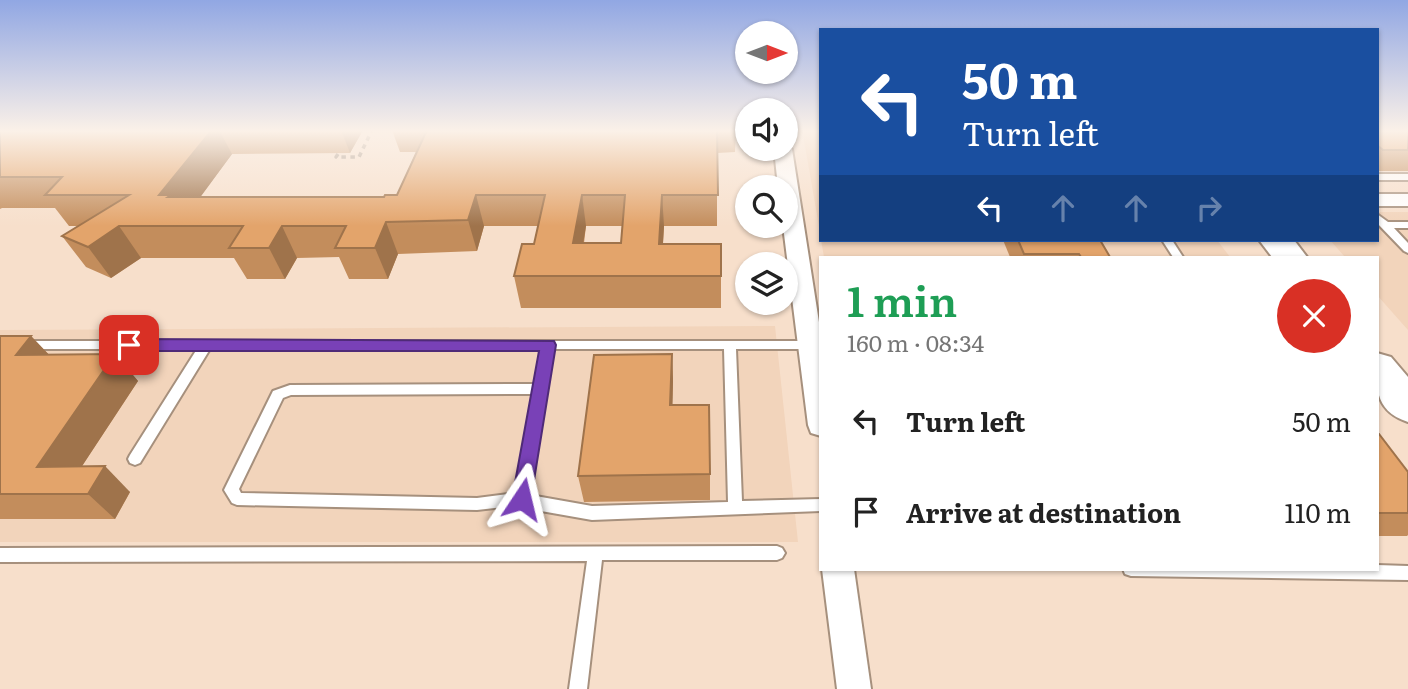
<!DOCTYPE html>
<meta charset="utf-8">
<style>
:root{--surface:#fff;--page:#f2f2f2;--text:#222;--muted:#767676}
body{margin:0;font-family:Literata,serif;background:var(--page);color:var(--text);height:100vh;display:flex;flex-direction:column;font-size:26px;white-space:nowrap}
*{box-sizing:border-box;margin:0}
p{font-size:23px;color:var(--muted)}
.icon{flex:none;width:38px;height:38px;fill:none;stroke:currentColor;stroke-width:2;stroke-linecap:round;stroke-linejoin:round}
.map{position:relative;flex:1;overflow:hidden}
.panel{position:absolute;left:819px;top:256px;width:560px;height:315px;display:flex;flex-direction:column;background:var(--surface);border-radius:0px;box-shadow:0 2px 5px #0004}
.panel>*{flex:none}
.top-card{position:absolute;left:819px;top:28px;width:560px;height:214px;border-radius:0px;box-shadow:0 2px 5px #0004;background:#1a4fa0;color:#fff;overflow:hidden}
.needle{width:46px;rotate:90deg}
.buttons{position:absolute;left:735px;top:21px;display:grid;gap:14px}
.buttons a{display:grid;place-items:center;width:63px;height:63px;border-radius:50%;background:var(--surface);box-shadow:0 2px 5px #0004;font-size:35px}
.pin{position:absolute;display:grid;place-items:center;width:60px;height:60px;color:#fff;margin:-30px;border-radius:14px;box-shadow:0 4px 10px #0006}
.me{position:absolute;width:77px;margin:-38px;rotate:10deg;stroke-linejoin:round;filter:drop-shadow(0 0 5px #0008)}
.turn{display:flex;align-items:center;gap:24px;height:147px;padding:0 28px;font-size:32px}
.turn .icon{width:91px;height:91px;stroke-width:2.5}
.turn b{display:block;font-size:49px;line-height:60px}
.lanes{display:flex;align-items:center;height:66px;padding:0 28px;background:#0003;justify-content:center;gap:35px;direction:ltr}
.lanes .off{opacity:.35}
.round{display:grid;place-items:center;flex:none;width:74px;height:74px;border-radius:37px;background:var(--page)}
.headline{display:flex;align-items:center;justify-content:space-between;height:119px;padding:0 28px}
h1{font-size:42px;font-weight:600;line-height:52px;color:#1e9e55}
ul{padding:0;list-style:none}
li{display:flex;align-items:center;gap:21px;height:91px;padding:0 28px}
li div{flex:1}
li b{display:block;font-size:26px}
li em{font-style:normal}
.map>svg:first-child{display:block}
.built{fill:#f2d4bb}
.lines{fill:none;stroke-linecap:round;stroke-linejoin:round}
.service-casing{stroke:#a6907d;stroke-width:4}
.minor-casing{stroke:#a6907d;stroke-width:4}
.primary-casing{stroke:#a6907d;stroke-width:4}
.path{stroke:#968678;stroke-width:3.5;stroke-dasharray:4.5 4.5;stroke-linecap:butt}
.service{fill:#fff;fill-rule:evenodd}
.minor{fill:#fff;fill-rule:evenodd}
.primary{fill:#fff;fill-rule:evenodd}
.wall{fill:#c38d5c;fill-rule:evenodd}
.shaded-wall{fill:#9f734b}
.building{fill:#e3a46b;stroke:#9f734b;stroke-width:2;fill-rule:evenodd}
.route{fill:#7941b7;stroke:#4f2a77;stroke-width:2}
</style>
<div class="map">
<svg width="1408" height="689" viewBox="0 0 1408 689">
<rect width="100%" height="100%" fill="#f7dfcb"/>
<g class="built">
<path d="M802,130H821V238L808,163Z"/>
<path d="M1377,212H1408V330L1377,295V257H1345L1330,240H1377Z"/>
<path d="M821,240H1217L1230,257H824Z"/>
<path d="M775,326L798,542H0V330Z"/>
</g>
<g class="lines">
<g class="service-casing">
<g id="service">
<rect x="1377" y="174" width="31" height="6"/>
<path d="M1377,214L1388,222H1408V228H1394L1408,243V253L1404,251L1377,223Z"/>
<path d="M1162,240H1172L1183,257H1173Z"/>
<path d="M0,341H811L817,345L811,349H736L742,501L821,499V511L592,520L541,511L522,505L477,510L237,505L232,503L224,490L273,391L290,385L535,384L541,349H210L140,463L135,465L130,463L128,459L130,455L197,349H0ZM553,349H724L728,502L592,506L530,495ZM533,394L516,493L477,498L241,493L239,489L283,398L291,395Z"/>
<path d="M777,546L782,548L785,553L782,558L777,560H602L587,689H569L587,561L0,562V548Z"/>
<path d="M1377,565L1408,566V580L1131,576L1125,574L1123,569H1377Z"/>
</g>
</g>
<g class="minor-casing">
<g id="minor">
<path d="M786,144L792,149L821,335V436L811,433L808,425L783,226H786V187H778L774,149H786Z"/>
<rect x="1377" y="194" width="31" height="12"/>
<path d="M822,569H854L871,689H837Z"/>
</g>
</g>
<g class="primary-casing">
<g id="primary">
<path d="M1259,240H1294L1307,257H1272Z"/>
<path d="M1377,353L1391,357L1408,377V422C1372,410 1377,385 1377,353Z"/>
</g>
</g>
<path class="path" d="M338,154L336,157H359L372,130"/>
<use href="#service" class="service"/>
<use href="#minor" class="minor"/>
<use href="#primary" class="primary"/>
</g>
<g class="wall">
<path d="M0,130H363L350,153L232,154L200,197H384L397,195L416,152H400L392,130H736L735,152L717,153V226H664L663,244L721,276V308H521L514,276L534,244L538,226H484L477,251L398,254L388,279H349L339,257L297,258L285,279H247L234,258H141L111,278L86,267L62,236L78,226H69L55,208H2L0,209ZM586,226H622L621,243H584Z"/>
<rect x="1377" y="130" width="31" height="41"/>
<path d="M1003,240H1100L1110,257H1010Z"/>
<path d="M0,336H31L49,355L115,354L138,381L82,466L130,492L115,519H0Z"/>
<path d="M672,354L673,381L672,405L710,474V500L584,502L578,476Z"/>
<path d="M1377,434L1408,472V535L1407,536H1377Z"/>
</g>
<g class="shaded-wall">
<path d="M212,130H219L232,154L185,218L159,195Z"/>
<path d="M341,130H363L350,153Z"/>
<path d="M476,195L484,226L477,251L468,220Z"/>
<path d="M582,195L586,226L578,275L573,243Z"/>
<path d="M662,195L664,226L661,275L659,244Z"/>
<path d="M386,222L398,254L388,279L375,248Z"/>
<path d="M119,226L141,258L111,278L88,247Z"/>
<path d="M282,226L297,258L285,279L269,248Z"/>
<path d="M31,336L56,362L16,355Z"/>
<path d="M115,354L138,381L65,492L37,467Z"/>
<path d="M672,354L673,381L672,431L670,405Z"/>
<path d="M105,466L130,492L115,519L88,494Z"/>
</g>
<g class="building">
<path d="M0,130H212L159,195H171L168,197H384L385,195H397L427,130H717L718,195H662L659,244H721V276H514L522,244H534L545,195H476L468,220L386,222L375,248H335L346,226H282L269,248H229L243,226H119L88,247L62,236L129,195H45L62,177H0ZM582,195H625L621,243H573Z"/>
<path d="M1377,130H1408V150H1383L1377,145Z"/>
<path d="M1018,240H1100L1110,257H1081L1079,254H1024Z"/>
<path d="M0,336H31L16,355L115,354L37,467L105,466L88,494H0Z"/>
<path d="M672,354L670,405H709L710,474L578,476L594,355Z"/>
<path d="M1377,434H1379L1408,472V513H1377Z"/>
</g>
<linearGradient id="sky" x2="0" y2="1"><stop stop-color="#91a7e3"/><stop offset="0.58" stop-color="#fbf1e8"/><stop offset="1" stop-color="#fbf1e8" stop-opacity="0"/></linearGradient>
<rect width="1408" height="226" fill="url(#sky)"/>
<path class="route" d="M129,339L554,341L556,345L531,499L528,504L522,507L515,504L512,499L539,351H129L121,345Z"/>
</svg>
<div class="buttons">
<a><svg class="needle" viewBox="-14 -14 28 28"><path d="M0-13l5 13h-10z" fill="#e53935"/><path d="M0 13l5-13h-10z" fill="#767676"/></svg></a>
<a><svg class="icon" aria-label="sound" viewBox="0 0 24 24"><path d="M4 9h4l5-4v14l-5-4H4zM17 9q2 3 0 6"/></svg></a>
<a><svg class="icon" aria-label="search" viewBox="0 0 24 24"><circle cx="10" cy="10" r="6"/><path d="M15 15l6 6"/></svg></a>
<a><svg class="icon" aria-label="layers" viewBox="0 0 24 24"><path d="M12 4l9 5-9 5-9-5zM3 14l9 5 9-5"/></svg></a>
</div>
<div class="pin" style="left:129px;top:345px;background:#d93025"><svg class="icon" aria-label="arrive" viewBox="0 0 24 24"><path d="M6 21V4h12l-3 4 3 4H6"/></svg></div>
<svg class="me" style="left:522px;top:499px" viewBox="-20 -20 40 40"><path d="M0-17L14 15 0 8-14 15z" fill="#7941b7" stroke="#fff" stroke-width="4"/></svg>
<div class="top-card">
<div class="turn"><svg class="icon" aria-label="left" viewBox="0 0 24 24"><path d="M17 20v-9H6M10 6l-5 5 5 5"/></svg><div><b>50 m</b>Turn left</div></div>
<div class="lanes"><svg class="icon" aria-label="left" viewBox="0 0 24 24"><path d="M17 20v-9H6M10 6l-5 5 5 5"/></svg><svg class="icon off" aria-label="ahead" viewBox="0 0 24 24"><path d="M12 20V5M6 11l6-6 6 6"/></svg><svg class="icon off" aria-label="ahead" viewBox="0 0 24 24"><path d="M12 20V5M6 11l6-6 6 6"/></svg><svg class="icon off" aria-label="right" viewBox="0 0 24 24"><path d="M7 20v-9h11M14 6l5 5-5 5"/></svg></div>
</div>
<section class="panel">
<div class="headline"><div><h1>1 min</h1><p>160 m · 08:34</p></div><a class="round" style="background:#d93025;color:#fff"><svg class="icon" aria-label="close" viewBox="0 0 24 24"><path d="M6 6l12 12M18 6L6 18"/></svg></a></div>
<ul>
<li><svg class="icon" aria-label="left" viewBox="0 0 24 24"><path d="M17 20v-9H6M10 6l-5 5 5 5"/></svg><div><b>Turn left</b></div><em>50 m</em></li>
<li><svg class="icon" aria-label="arrive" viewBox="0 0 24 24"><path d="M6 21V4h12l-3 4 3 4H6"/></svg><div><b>Arrive at destination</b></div><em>110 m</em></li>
</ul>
</section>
</div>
